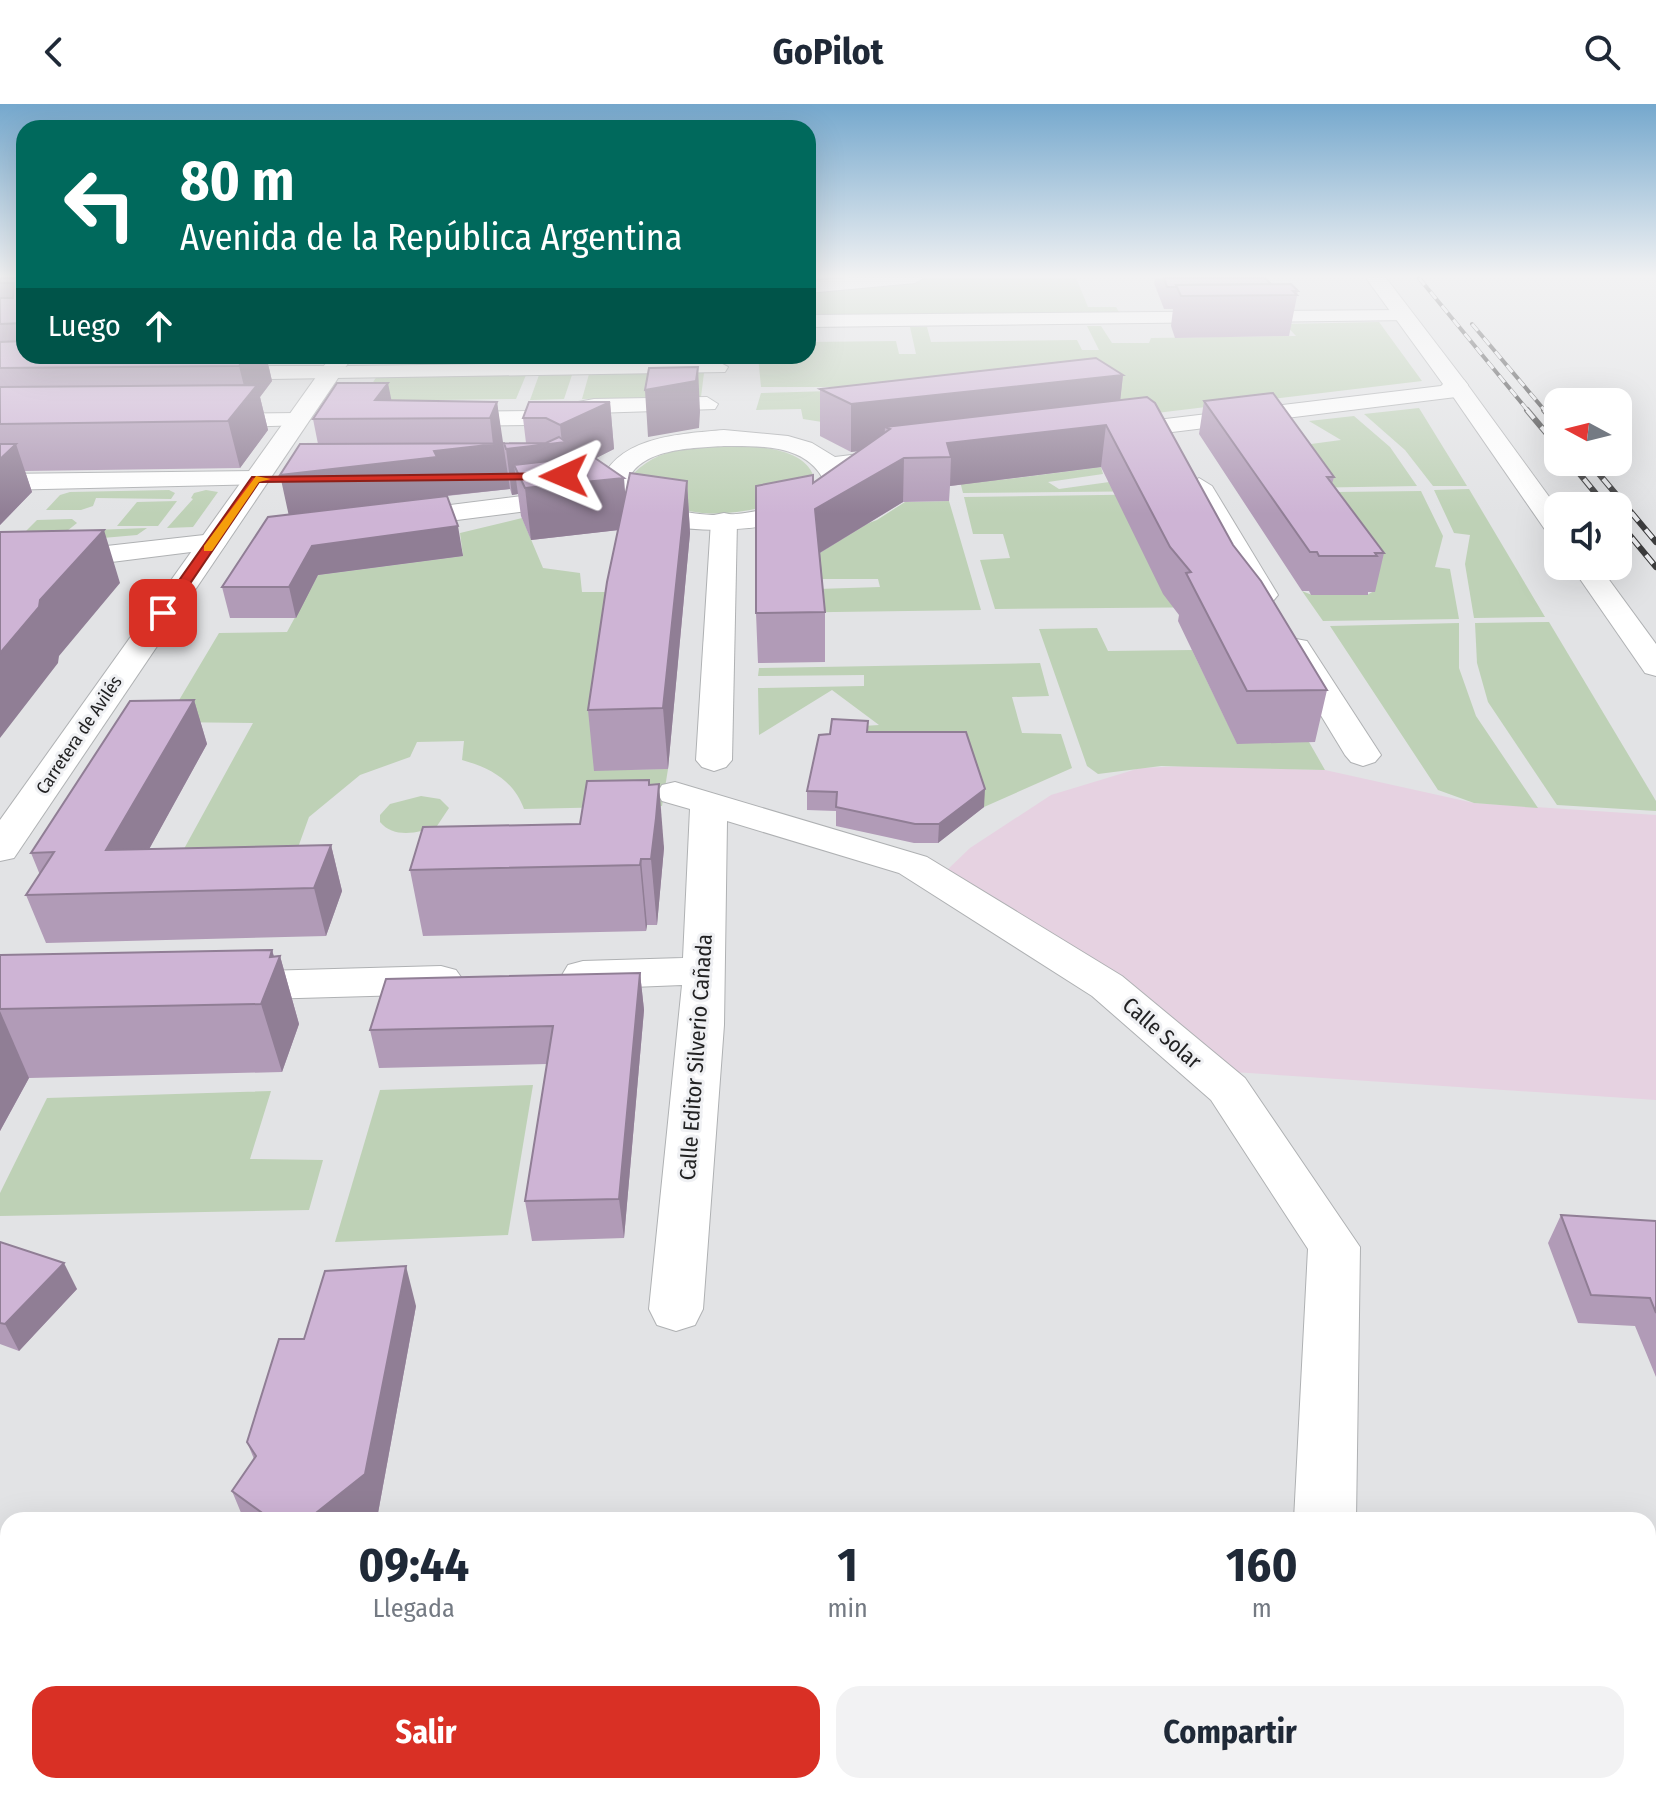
<!DOCTYPE html>
<html lang="es">
<meta charset="utf-8">
<style>
:root{--surface:#fff;--page:#f2f2f3;--text:#1f2937;--muted:#747a83;--accent:#d93025}
body{margin:0;font-family:"Fira Sans Condensed",sans-serif;background:var(--page);color:var(--text);height:100vh;display:flex;flex-direction:column;font-size:30px;white-space:nowrap}
*{box-sizing:border-box;margin:0}
p{font-size:26px;color:var(--muted)}
.icon{flex:none;width:44px;height:44px;fill:none;stroke:currentColor;stroke-width:2;stroke-linecap:round;stroke-linejoin:round}
.map{position:relative;flex:1;overflow:hidden}
.side{position:absolute;left:0px;top:1408px;width:1656px;height:282px;display:flex;flex-direction:column;background:var(--surface);border-radius:24px 24px 0 0;box-shadow:0 8px 32px #0002}
.side>*{flex:none}
.guide{position:absolute;left:16px;top:16px;width:800px;height:244px;border-radius:24px;box-shadow:0 8px 32px #0002;background:#00695c;color:#fff;overflow:hidden}
.needle{width:52px;rotate:277deg}
.tools{position:absolute;left:1544px;top:284px;display:grid;gap:16px}
.tools a{display:grid;place-items:center;width:88px;height:88px;border-radius:16px;background:var(--surface);box-shadow:0 8px 32px #0002;font-size:40px}
.pin{position:absolute;display:grid;place-items:center;width:68px;height:68px;color:#fff;margin:-34px;border-radius:16px;box-shadow:0 4px 12px #0006}
.me{position:absolute;width:88px;margin:-44px;rotate:269deg;stroke-linejoin:round;filter:drop-shadow(0 0 6px #0008)}
.turn{display:flex;align-items:center;gap:28px;height:168px;padding:0 32px;font-size:36px}
.turn .icon{width:104px;height:104px;stroke-width:2.5}
.turn b{display:block;font-size:56px;line-height:68px}
.then{display:flex;align-items:center;height:76px;padding:0 32px;background:#0003;gap:16px;font-size:30px}
.eta{display:flex;justify-content:space-evenly;align-items:center;height:136px;text-align:center}
.eta b{font-size:48px;font-weight:700;line-height:56px}
.primary-button{display:flex;gap:16px;margin-top:auto;padding:16px 32px}
.primary-button a{flex:1;height:92px;border-radius:24px;background:var(--accent);color:#fff;font-size:32px;font-weight:700;line-height:92px;text-align:center}
.primary-button a+a{background:var(--page);color:var(--text)}
header{display:flex;justify-content:space-between;align-items:center;height:104px;padding:0 32px;background:var(--surface);font-size:36px;font-weight:700}
.map>svg:first-child{display:block}
.industrial{fill:#e6d2e1}
.green{fill:#bed1b6}
.lines{fill:none;stroke-linecap:round;stroke-linejoin:round}
.street-casing{stroke:#afb1b3;stroke-width:2}
.secondary-casing{stroke:#afb1b3;stroke-width:2}
.street{fill:#fff;fill-rule:evenodd}
.secondary{fill:#fff;fill-rule:evenodd}
.rail-far1-casing{stroke:#3d3d3e;stroke-width:4}
.rail-casing{stroke:#3d3d3e;stroke-width:6}
.rail-far1{stroke:#eff0f3;stroke-width:3;stroke-dasharray:9;stroke-linecap:butt}
.rail{stroke:#eff0f3;stroke-width:4;stroke-dasharray:11;stroke-linecap:butt}
.wall{fill:#b19bb7}
.shaded-wall{fill:#907e95}
.building{fill:#ceb4d5;stroke:#907e95;stroke-width:2}
.route{fill:#d93025;stroke:#8d1f18;stroke-width:2}
.slow{fill:#f59e0b}
.labels{text-anchor:middle;dominant-baseline:central;stroke-width:6;stroke-linejoin:round;paint-order:stroke}
.far-street-label{font-size:18px;fill:#222223;stroke:#eff0f3}
.street-label{font-size:22px;fill:#222223;stroke:#eff0f3}
</style>
<header><svg class="icon" aria-label="back" viewBox="0 0 24 24"><path d="M15 5l-7 7 7 7"/></svg>GoPilot<svg class="icon" aria-label="search" viewBox="0 0 24 24"><circle cx="10" cy="10" r="6"/><path d="M15 15l6 6"/></svg></header>
<div class="map">
<svg width="1656" height="1689" viewBox="0 0 1656 1689">
<rect width="100%" height="100%" fill="#e2e3e5"/>
<path class="industrial" d="M1188,662L1325,666L1474,699L1656,711V996L1233,968L944,769L970,744L1051,691L1140,664Z"/>
<g class="green">
<path d="M934,174H1076L1088,203H1116L1119,208L808,212V185Z"/>
<path d="M1379,218L1422,277L1140,311L822,318L803,315L801,305L756,306L761,289L831,287V283H761L758,252H808V238L896,237L899,250H916L910,223H927L931,238L1077,236L1082,246H1099L1087,222H1101L1112,239H1149L1151,234L1296,232L1285,220Z"/>
<path d="M704,269L701,293L582,295L589,270Z"/>
<path d="M526,271L516,295L361,297L377,272Z"/>
<path d="M539,271H572L564,295L530,296Z"/>
<path d="M1419,304L1467,382H1433L1405,346L1364,310Z"/>
<path d="M1354,312L1390,343L1417,382L1238,385L1281,344L1341,336L1309,317Z"/>
<path d="M748,341C772,345 805,347 814,373C800,404 717,416 686,406C668,400 649,380 634,369C664,339 708,342 748,341Z"/>
<path d="M979,358L1000,376L1101,363L1103,370L1048,378L1059,385L1138,374L1167,387L963,389L956,362Z"/>
<path d="M1469,385L1545,513L1474,514L1465,460L1470,431L1454,429L1434,386Z"/>
<path d="M169,386L175,389L171,395L96,394L93,402L81,406H46L60,391L70,388Z"/>
<path d="M206,386L218,388L193,423L167,424L193,395L191,394L194,389Z"/>
<path d="M1421,387L1443,432L1435,463L1450,465L1459,515L1323,517L1302,487L1312,491H1367L1374,487L1240,389Z"/>
<path d="M1169,390L1232,503L995,505L980,456L1010,454L1003,430H973L964,393Z"/>
<path d="M177,397L158,422H117L137,398Z"/>
<path d="M949,397L981,506L760,509L818,485L880,483L878,475H817L815,439L877,416L905,398Z"/>
<path d="M522,414L543,464L580,469L582,488H684L594,666L668,665L662,702L524,705C514,677 491,664 462,656L464,637L417,638L410,653L360,671L309,713L287,774H168L253,619L166,618L219,529L287,528L318,471L463,452L460,429Z"/>
<path d="M72,415L77,419L67,427L147,424L137,431L11,442L37,416Z"/>
<path d="M1549,518L1656,697V707L1557,701L1488,598L1477,559L1475,519Z"/>
<path d="M1459,519V564L1476,612L1538,704L1474,699L1438,686L1330,522Z"/>
<path d="M1097,524L1108,547L1192,546L1237,639L1309,638L1325,666L1161,662L1098,670L1087,662L1039,525Z"/>
<path d="M1040,559L1049,592L1012,593L1022,629L1061,630L1072,664L984,703L867,647L863,622L879,621L832,586L759,631L758,584L864,582V571L758,572L759,564Z"/>
<path d="M421,692L440,695L449,704L437,722C419,729 394,735 380,718V711L390,700Z"/>
<path d="M533,981L508,1131L335,1138L380,986Z"/>
<path d="M271,987L250,1055L323,1056L309,1106L0,1112V1089L47,994Z"/>
</g>
<g class="lines">
<g class="street-casing">
<g id="street">
<path d="M849,174H924L915,179L808,189V177Z"/>
<path d="M1404,206L1411,208L1414,212L1411,216L808,223V211Z"/>
<path d="M717,257L728,263L725,268L212,276L201,269L212,262H331L340,265L348,262Z"/>
<path d="M1456,274L1464,276L1558,405V432L1548,430L1445,281Z"/>
<path d="M707,293L718,300L715,305L594,309L531,321L443,322L431,315L443,308L531,307L594,295Z"/>
<path d="M297,309L309,316L305,321L210,324L198,317L210,310Z"/>
<path d="M256,367L269,375L265,380L0,386V370Z"/>
<path d="M1199,374L1212,382L1278,491L1273,497H1253L1248,491L1186,382Z"/>
<path d="M724,409L734,411L737,417L732,656L726,663L714,667L702,663L696,656L711,417L714,411Z"/>
<path d="M213,430L223,432L227,438L223,444L0,472V454Z"/>
<path d="M1571,462H1599L1656,540V572L1645,569Z"/>
<path d="M1296,535L1307,537L1381,651L1375,658L1363,662L1351,658L1345,651L1280,544L1285,537Z"/>
<path d="M675,678L927,753L1122,872L1245,974L1360,1143L1356,1416H1294L1308,1145L1211,996L1092,892L899,769L727,717L724,921L703,1205L695,1221L676,1227L657,1221L649,1205L682,881L583,885L568,881L562,871L568,861L583,857L683,854L690,705L662,697L657,689L662,681Z"/>
<path d="M441,862L456,866L463,876L456,886L441,890L231,896L216,892L209,882L216,872L231,868Z"/>
<rect x="1279" y="1682" width="72" height="7"/>
</g>
</g>
<g class="secondary-casing">
<g id="secondary">
<path d="M1366,174H1386L1464,276L1468,281L1456,293L1107,336L1095,329L1107,322L1441,282L1443,280Z"/>
<path d="M331,252H353L14,754L0,757V716Z"/>
<path d="M724,326L788,332L812,339L835,353L900,345L913,353L900,361L845,367L849,374C844,382 837,392 829,398C784,432 666,436 620,403C612,398 605,388 600,380C617,332 680,330 724,326ZM724,342C758,342 803,340 822,373C780,420 671,425 627,379C638,344 693,344 724,342Z"/>
<path d="M579,385L589,387L593,393L589,399L394,424L384,422L380,416L384,410L394,408Z"/>
</g>
</g>
<use href="#street" class="street"/>
<use href="#secondary" class="secondary"/>
<g class="rail-far1-casing">
<g id="rail-far1">
<path d="M1419,174L1529,308"/>
<path d="M1472,220L1546,308"/>
</g>
</g>
<g class="rail-casing">
<g id="rail">
<path d="M1527,306L1558,343"/>
<path d="M1544,306L1558,322"/>
<path d="M1570,358L1606,402"/>
<path d="M1589,358L1656,438"/>
<path d="M1618,417L1656,463"/>
</g>
</g>
<use href="#rail-far1" class="rail-far1"/>
<use href="#rail" class="rail"/>
</g>
<g class="wall">
<path d="M0,174H24V252H300L295,259H268L272,277L260,293L268,326L240,364L25,367L32,388L0,421Z"/>
<path d="M1155,174H1265L1271,180L1298,187L1289,232L1175,234L1171,222L1173,205H1164L1154,179Z"/>
<path d="M396,252H437L434,258H397Z"/>
<path d="M661,252H706V254L661,255Z"/>
<path d="M1123,271L1120,296L1233,441L1327,586L1315,638L1237,640L1178,517L1179,511L1163,490L1101,363L950,382L949,397L903,398L820,449L825,508V558L758,559L756,509L813,379L858,347L851,348L820,332V285Z"/>
<path d="M392,297L497,298L502,339H526L523,314L610,298L614,345L596,354L625,390L687,377L690,429L668,665L594,667L588,606L618,426L531,436L521,412L518,390L512,391L510,385L447,392L463,452L318,471L296,514H230L222,483L289,411L318,340L313,315Z"/>
<path d="M1204,297L1334,373L1332,380L1384,449L1375,488H1368V491H1311L1309,487H1302L1199,330Z"/>
<path d="M194,596L207,640L149,745L331,741L342,787L326,832L46,839L26,791L40,771L31,749Z"/>
<path d="M868,628L984,703L938,739H914L836,722V707L807,706V687Z"/>
<path d="M650,681L664,744L657,821H647L646,827L423,832L410,766L580,720Z"/>
<path d="M272,846L274,852H280L299,920L282,968L29,974L0,1027V851Z"/>
<path d="M640,869L644,906L624,1134L532,1137L525,1097L547,960L379,964L370,926Z"/>
<path d="M1561,1111L1656,1117V1273L1635,1222L1578,1219L1548,1139Z"/>
<path d="M0,1138L77,1185L19,1247L0,1240Z"/>
<path d="M416,1202L378,1409L369,1416H244L232,1387L254,1355L247,1338L304,1235Z"/>
</g>
<g class="shaded-wall">
<path d="M247,252H266L272,277L260,293L268,326L240,364L228,317L247,294L239,262Z"/>
<path d="M293,252H300L295,259Z"/>
<path d="M698,263L700,308L699,324L648,333L645,286Z"/>
<path d="M1123,271L1118,317L885,323L884,344L851,348V300Z"/>
<path d="M388,279L395,314L375,296Z"/>
<path d="M497,298L510,385L443,392L290,417L280,371L434,347L493,340L490,314Z"/>
<path d="M610,298L614,345L569,368L624,374L628,425L531,436L525,384L514,361L518,390L512,391L506,345L562,339L560,321Z"/>
<path d="M1106,321L1101,363L950,382L951,353L947,339Z"/>
<path d="M16,340L32,388L0,421V355Z"/>
<path d="M904,354L903,398L816,451L815,405Z"/>
<path d="M687,377L690,429L668,665L663,604Z"/>
<path d="M458,422L463,452L318,471L296,514L289,483L312,442Z"/>
<path d="M104,426L120,479L59,552L58,559L0,634V549L40,496Z"/>
<path d="M194,596L207,640L125,789L106,746Z"/>
<path d="M659,680L664,744L657,821L651,755Z"/>
<path d="M985,685L984,703L938,739L939,720Z"/>
<path d="M331,741L342,787L326,832L314,784Z"/>
<path d="M641,755L647,821L646,827L640,761Z"/>
<path d="M272,846L276,862L280,852L299,920L282,968L261,900Z"/>
<path d="M640,869L644,906L624,1134L619,1095Z"/>
<path d="M0,907L29,974L0,1027Z"/>
<path d="M64,1159L77,1185L19,1247L5,1220Z"/>
<path d="M406,1162L416,1202L378,1409L369,1416H307Z"/>
</g>
<g class="building">
<path d="M0,174H24V219L0,220V194H13L14,179H0Z"/>
<path d="M1164,174H1265L1271,180L1176,181L1177,183H1167Z"/>
<path d="M1291,180L1298,187H1293L1297,191L1181,192L1176,181Z"/>
<path d="M24,237V252H247L239,262L0,264V238Z"/>
<path d="M1096,254L1123,271L851,300L820,285Z"/>
<path d="M698,263L696,277L645,286L649,264Z"/>
<path d="M337,279H388L375,296L497,298L490,314L313,315Z"/>
<path d="M257,281L228,317L0,320V283Z"/>
<path d="M1273,289L1334,373H1327L1384,449H1375L1377,452H1319L1317,448H1310L1204,297Z"/>
<path d="M1147,293L1155,299L1233,441L1261,477L1327,586L1247,587L1186,469L1191,468L1170,443L1106,321L947,339L951,353L904,354L815,405L825,508L756,509V382L813,371V379L890,325L885,323Z"/>
<path d="M529,298H610L560,321L546,314H523Z"/>
<path d="M559,333L566,338L506,345L504,339L434,347L437,353L280,371L300,340L546,339Z"/>
<path d="M0,340H16L0,355Z"/>
<path d="M592,352L624,374L525,384L514,361Z"/>
<path d="M630,369L687,377L663,604L588,606L607,478Z"/>
<path d="M447,392L458,422L312,442L289,483H222L268,413Z"/>
<path d="M104,426L40,496L39,503L0,549V428Z"/>
<path d="M194,596L106,746L331,741L314,784L26,791L54,748L31,749L130,597Z"/>
<path d="M832,615L868,617L867,628H966L985,685L939,720H915L836,703L837,688L807,687L819,631L830,630Z"/>
<path d="M649,676V681L659,680L656,714L651,755H641L640,761L410,766L423,723L580,720L587,677Z"/>
<path d="M272,846L270,853L280,852L261,900L0,905V851Z"/>
<path d="M640,869L619,1095L525,1097L553,922L370,926L386,875Z"/>
<path d="M1561,1111L1656,1117V1209L1650,1194L1591,1191Z"/>
<path d="M0,1138L64,1159L5,1220L0,1219Z"/>
<path d="M406,1162L365,1370L307,1416H272L232,1387L256,1352L247,1338L279,1235H304L325,1167Z"/>
</g>
<linearGradient id="sky" x2="0" y2="1"><stop stop-color="#75a8cd"/><stop offset="0.42" stop-color="#f2f2f3"/><stop offset="1" stop-color="#f2f2f3" stop-opacity="0"/></linearGradient>
<rect width="1656" height="410" fill="url(#sky)"/>
<path class="route" d="M564,369L567,375L259,378L168,512L156,509L252,373Z"/>
<path class="slow" d="M256,372L271,375L259,378L212,447H204V442Z"/>
<g class="labels">
<g class="far-street-label">
<text transform="translate(79 631) rotate(-56)">Carretera de Avilés</text>
</g>
<g class="street-label">
<text transform="translate(1162 929) rotate(41)">Calle Solar</text>
<text transform="translate(696 953) rotate(-86)">Calle Editor Silverio Cañada</text>
</g>
</g>
</svg>
<div class="tools">
<a><svg class="needle" viewBox="-14 -14 28 28"><path d="M0-13l5 13h-10z" fill="#e53935"/><path d="M0 13l5-13h-10z" fill="#747a83"/></svg></a>
<a><svg class="icon" aria-label="sound" viewBox="0 0 24 24"><path d="M4 9h4l5-4v14l-5-4H4zM17 9q2 3 0 6"/></svg></a>
</div>
<div class="pin" style="left:163px;top:509px;background:#d93025"><svg class="icon" aria-label="arrive" viewBox="0 0 24 24"><path d="M6 21V4h12l-3 4 3 4H6"/></svg></div>
<svg class="me" style="left:564px;top:372px" viewBox="-20 -20 40 40"><path d="M0-17L14 15 0 8-14 15z" fill="#d93025" stroke="#fff" stroke-width="4"/></svg>
<div class="guide">
<div class="turn"><svg class="icon" aria-label="left" viewBox="0 0 24 24"><path d="M17 20v-9H6M10 6l-5 5 5 5"/></svg><div><b>80 m</b>Avenida de la República Argentina</div></div>
<div class="then">Luego<svg class="icon" aria-label="ahead" viewBox="0 0 24 24"><path d="M12 20V5M6 11l6-6 6 6"/></svg></div>
</div>
<section class="side">
<div class="eta">
<div><b>09:44</b><p>Llegada</p></div>
<div><b>1</b><p>min</p></div>
<div><b>160</b><p>m</p></div>
</div>
<div class="primary-button"><a>Salir</a><a>Compartir</a></div>
</section>
</div>
